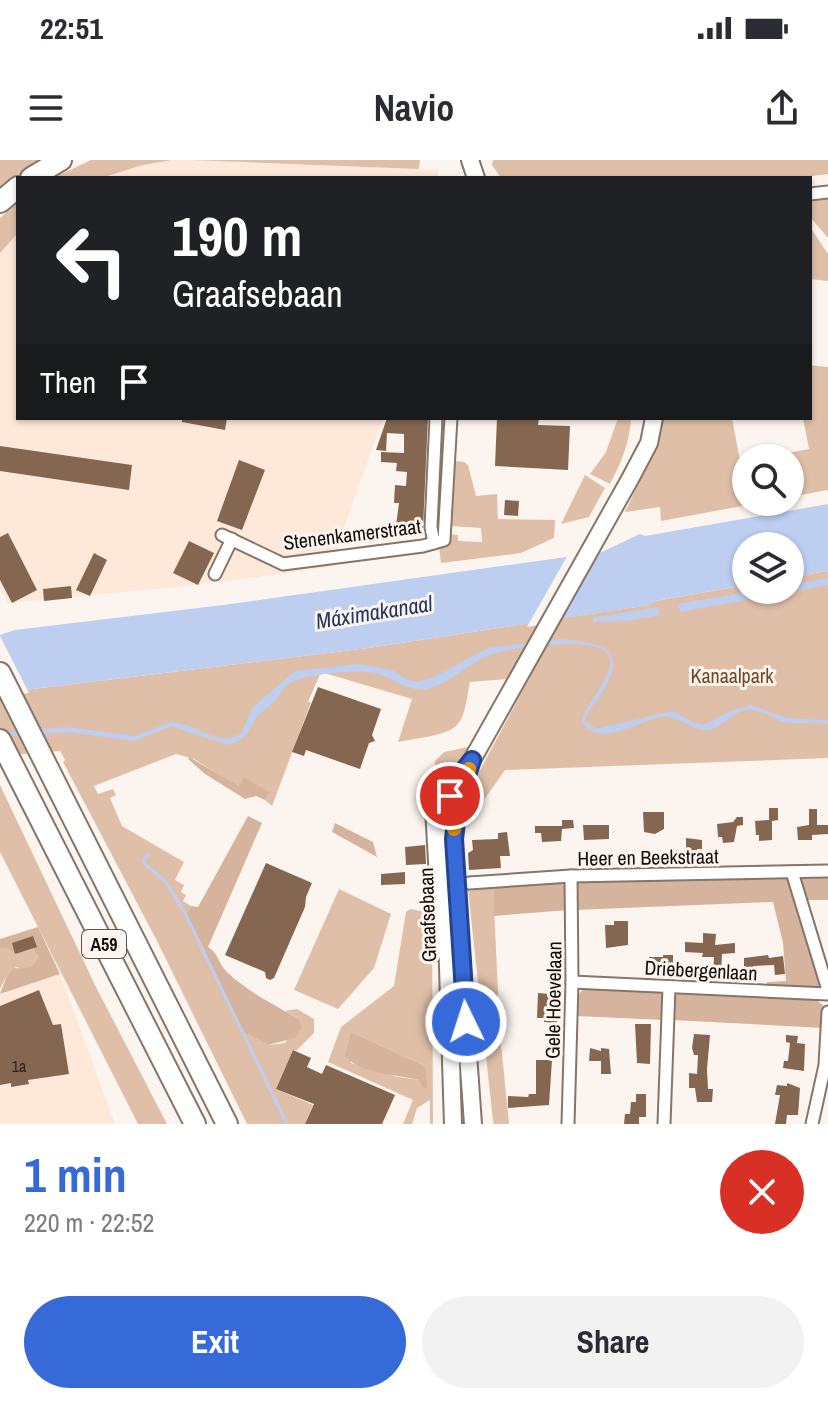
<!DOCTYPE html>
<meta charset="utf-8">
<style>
:root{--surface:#fff;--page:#f2f2f3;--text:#2b2b33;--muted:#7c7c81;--accent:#376ad9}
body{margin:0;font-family:"Archivo Narrow",sans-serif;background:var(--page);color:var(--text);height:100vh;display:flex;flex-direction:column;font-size:30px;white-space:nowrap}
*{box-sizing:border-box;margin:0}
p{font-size:26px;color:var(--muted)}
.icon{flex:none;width:44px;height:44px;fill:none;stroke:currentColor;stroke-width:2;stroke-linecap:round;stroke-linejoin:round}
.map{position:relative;height:964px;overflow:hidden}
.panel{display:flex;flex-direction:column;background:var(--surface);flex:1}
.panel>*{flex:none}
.banner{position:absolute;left:16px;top:16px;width:796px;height:244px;border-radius:0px;box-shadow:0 2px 6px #0004;background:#202124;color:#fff;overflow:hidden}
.fabs{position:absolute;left:732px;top:284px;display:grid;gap:16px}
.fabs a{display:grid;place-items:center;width:72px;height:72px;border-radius:50%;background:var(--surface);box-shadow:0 2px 6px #0004;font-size:40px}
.pin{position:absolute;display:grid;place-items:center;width:68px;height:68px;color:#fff;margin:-34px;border:4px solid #fff;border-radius:50%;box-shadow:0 2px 8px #0007}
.me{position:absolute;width:88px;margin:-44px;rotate:356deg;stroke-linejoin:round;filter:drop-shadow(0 0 6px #0008)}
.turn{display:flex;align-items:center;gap:28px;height:168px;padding:0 24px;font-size:36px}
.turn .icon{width:104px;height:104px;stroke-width:2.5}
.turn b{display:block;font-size:56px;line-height:68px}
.then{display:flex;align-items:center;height:76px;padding:0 24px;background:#0003;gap:16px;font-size:30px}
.round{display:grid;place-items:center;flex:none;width:84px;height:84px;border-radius:42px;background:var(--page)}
.head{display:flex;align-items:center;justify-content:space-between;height:136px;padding:0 24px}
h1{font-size:48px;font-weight:800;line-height:60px;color:var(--accent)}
.primary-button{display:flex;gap:16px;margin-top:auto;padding:16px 24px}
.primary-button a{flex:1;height:92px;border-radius:48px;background:var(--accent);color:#fff;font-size:32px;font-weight:800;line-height:92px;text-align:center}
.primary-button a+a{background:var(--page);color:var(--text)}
.status{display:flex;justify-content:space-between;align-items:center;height:56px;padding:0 40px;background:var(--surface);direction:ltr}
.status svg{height:22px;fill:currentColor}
header{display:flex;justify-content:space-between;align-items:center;height:104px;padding:0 24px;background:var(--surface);font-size:36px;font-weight:800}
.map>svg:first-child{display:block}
.built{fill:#fde8d9}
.green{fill:#e0bfa8;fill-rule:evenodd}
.forest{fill:#d6b39c}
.water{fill:#bdcef0}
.pier{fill:#fcf4ee}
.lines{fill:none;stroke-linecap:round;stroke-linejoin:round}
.stream{stroke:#bdcef0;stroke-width:3}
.building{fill:#856751}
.street-casing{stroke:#867568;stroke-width:15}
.secondary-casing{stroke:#867568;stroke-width:20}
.highway-casing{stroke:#867568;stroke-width:24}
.street{stroke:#fff;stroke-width:11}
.secondary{stroke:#fff;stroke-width:16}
.highway{stroke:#fff;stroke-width:20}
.route-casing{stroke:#24458d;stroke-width:20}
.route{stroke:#376ad9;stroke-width:14}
.slow{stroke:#f59e0b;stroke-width:14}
.labels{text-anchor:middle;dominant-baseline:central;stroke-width:6;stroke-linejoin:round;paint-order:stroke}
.number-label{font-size:16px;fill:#30241a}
.shield{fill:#fcf4ee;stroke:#59524d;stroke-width:2}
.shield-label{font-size:18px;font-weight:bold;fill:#130d08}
.street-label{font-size:20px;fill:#130d08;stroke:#fcf4ee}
.park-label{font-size:20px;fill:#744622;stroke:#fcf4ee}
.water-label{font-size:22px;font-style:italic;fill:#213662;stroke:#fcf4ee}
</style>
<div class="status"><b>22:51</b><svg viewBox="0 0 49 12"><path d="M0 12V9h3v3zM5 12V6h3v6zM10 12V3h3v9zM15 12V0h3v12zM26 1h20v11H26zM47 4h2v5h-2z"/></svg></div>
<header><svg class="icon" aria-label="menu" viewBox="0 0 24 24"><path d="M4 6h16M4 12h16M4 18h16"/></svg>Navio<svg class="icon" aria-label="share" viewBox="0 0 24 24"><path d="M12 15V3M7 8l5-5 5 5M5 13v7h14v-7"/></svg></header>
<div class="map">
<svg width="828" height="964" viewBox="0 0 828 964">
<rect width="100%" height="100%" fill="#fcf4ee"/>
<g class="built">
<path d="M172,0L289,2L438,10V18H101L143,5Z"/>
<path d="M18,73V258H383L330,407L195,425L8,443L0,427V93Z"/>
<path d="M60,814L115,964H0V835Z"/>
</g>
<g class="green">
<path d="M0,0H45L0,33Z"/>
<path d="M91,0H172L143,5L101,18H53Z"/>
<path d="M191,0H420L419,9Z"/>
<path d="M493,0H828V14L797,18H501L492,5Z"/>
<path d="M828,35V78L810,57V37Z"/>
<path d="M18,42V73L0,93V58Z"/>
<path d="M810,67L828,94V121L810,119Z"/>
<path d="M810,205L828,207V330L790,337V298H761L809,289L803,258H810Z"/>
<path d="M618,258H631C630,282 621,303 610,324L590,314L606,292Z"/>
<path d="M659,258H732L740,301H746V342H764L661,361L660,347L625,352L651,297Z"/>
<path d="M454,301L464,302L468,305L476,336L497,334L498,359L555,360L554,378L521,393L441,403L439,387L449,374L458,375V381L482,382L481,368L451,366Z"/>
<path d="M585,315L605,328L589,357L561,364Z"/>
<path d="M828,411V598L505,610L479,647L468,643L479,612L530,517L470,522C467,535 466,557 456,566C446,576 411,579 398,582L412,539L321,512L308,542H311L272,646L265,640L268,632L245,618L239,627L194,599L176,594L94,626L98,634L113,629L116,635L110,638L122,666L184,702L175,720L184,725L181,732L186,735L183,741L191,746L186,755L269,885L285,883L299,859L285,851L297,849L314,859V873L297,890H293L276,929L313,945L305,964H247L157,781L63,602L65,600L60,591L0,596V533L368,488L649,445L655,441L746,425V430H790V417Z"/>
<path d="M468,587L470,589L443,645L434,651L435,601L444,592Z"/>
<path d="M0,625L95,825L167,964H138L0,692Z"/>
<path d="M493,725L500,874L509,964H494L493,961L468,729Z"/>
<path d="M339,729L391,754L374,808L338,849L294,830Z"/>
<path d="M410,749L432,753L433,964H430V940L417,948L412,964H403L413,940L328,902L341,867L394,826L406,752ZM351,872L425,906L423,924L420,920L398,917L351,903Z"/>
<path d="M0,788H33L38,797L35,805L25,810L16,807L7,815L0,829Z"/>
</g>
<g class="forest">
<path d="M189,597L239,626L244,617L269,632L265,640L256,636L245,639L205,614L188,599Z"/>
<path d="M248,656L262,663L208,787C218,792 219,805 227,812C248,832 274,845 299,859L302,868L295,878L268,885L240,869L186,755L191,746L198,747Z"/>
<path d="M335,663L373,682L377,697L332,672Z"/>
<path d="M828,715V740H805L799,721L801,716Z"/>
<path d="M788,717L821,823L814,830L767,825V822L786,821L783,783L773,742L575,750L577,721Z"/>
<path d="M566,722L568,750L494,756L493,725Z"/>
<path d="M38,767L60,814L0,834L7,815L14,808C26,808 33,811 38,797L33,788L16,794L8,788H0V779Z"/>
<path d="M585,827L659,831L664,837V860L576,856V838Z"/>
<path d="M679,832L814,838L824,846L823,868L672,860L674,837Z"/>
<path d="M351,872L425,906L427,928H423L419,920C396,914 362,915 345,896Z"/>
</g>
<g class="water">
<path d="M828,344V411L790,417V386H746V425L655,441L650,445L368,488L0,533V475L15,470L223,445L602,392L640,374L645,376Z"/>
<path d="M828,418V425L680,452L678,444L759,430H790V425Z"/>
<path d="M658,447L660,455L626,461L593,462V458Z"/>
<path d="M560,479C601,483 630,486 602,533C596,544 587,549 585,561L596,569L673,551L695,563L704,565L730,551L751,545L786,558L828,560V564C814,561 800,565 785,562C772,559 759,547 745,550C731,553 721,569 707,570C692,571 677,554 661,557C636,561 602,589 582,562C584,544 617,514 609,496C599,474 511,488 492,494C469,502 450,524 427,529C409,533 392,517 375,513C357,509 314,514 296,520C286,523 281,533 275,541C271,546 265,548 261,553C246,567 253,578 228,585L171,566L135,581L67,572L0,577V573L67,567L135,576L171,562L187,565L212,576L227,579L241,574L253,547L295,511L359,504L392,510L406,519L418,522L434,517L488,488Z"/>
</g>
<g class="pier">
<path d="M600,388L558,462L527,467L569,393Z"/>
<path d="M0,476L29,533L0,537Z"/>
</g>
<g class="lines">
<path class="stream" d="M149,694L143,700L145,704L166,722L186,755L287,964"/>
</g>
<g class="building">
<path d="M182,258H227L225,270L182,262Z"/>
<path d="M387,258H428L423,368L396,366L399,343H394L395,325L406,326L407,312L396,311L397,303L381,302V292L404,293V274L387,273L386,291L376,290Z"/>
<path d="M497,258H539L538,265L570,266L568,310L495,306Z"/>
<path d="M0,286L132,305L129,330L0,311Z"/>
<path d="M239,300L265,310L242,370L217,361Z"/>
<path d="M505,340L519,341L518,356L504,355Z"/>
<path d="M8,373L37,430L12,443L0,420V377Z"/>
<path d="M189,381L214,393L198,425L173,413Z"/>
<path d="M94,393L107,400L90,436L76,430Z"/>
<path d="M71,426L72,438L44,441L43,429Z"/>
<path d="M318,527L381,549L372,575L375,581L369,583L360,609L306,590L304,596L292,592Z"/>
<path d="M769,648H778V660L772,661V680L759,681V675H756L755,661L769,660Z"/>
<path d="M809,649H817V665H828V674L812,675V680H798L797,667L809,665Z"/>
<path d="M643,652H664V669L655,674L644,672Z"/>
<path d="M737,657H743V665L737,666L734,682L723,683L722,677H718L717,664L733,662Z"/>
<path d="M562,660H573L574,668L562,669L561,681L542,682L541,673H535V666H562Z"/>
<path d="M583,665H609V679L584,680Z"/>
<path d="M507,672L510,696H500L501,708L469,710L468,693L473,690L472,680L498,679V673Z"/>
<path d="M686,678L702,680V689H697V695H686Z"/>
<path d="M425,685L426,704L406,705L405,687Z"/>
<path d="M266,703L312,723L306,737L305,747L274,818L270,820L266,818L265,812L225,795Z"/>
<path d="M405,712V724L381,725V714Z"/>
<path d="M614,761H628V785L606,788L605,765H614Z"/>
<path d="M703,773L716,774L715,785L735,783V793L722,794L721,813H713L714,797H702L703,793L685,792V782L703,783Z"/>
<path d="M33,776L37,787L15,794L12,783Z"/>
<path d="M663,795H673V807H649V797H663Z"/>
<path d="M768,795L769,798L783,796L785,814L775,815L774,805L753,806V820H744V798Z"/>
<path d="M39,830L53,865L61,864L69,914L28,920L29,924L11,927V923L0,925V846Z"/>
<path d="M538,833L550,834V855H558L557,863L544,862V858H537Z"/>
<path d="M635,864H651L650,904L637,903Z"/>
<path d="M694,874L710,875L707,909L708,929H713L712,942H697L695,928H689V913L697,914L698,895H694L692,888Z"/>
<path d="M786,875L798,876L797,883L805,884L804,911L783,908L784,901H788L790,883L786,882Z"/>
<path d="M590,888L601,891V888L609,889L611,914H601V901H589Z"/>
<path d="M293,890L311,898L307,907L322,914L326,905L395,935L382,964H305L314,944L276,929Z"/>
<path d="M536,900H552L549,945L508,948V936L528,937L529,934H536Z"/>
<path d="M787,923L800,928L798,955H787L786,964H775L780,935H775L777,925L787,926Z"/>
<path d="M636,934H646V957H639V964H624L625,954H630L631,942H636Z"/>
</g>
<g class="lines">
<g class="street-casing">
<g id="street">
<path d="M810,34L828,32"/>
<path d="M222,375L283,404L423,386L444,380L451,258"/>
<path d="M434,383L431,367L436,258"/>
<path d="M215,414L232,379"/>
<path d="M432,657L436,728L435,795"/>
<path d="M792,712L828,830"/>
<path d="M469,723L571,716L828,711"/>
<path d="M572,822L828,834"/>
<path d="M568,964L572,822L571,716"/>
<path d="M664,964L669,827"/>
<path d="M812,964L825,905L828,852"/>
</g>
</g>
<g class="secondary-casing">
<g id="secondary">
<path d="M470,0L476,18"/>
<path d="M457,739L473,964"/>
<path d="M453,964L444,681C444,649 453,625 472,600L630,319L649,283L654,258"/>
</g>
</g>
<g class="highway-casing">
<g id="highway">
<path d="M31,18L61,0"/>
<path d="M0,42L18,27"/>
<path d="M0,513L227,964"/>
<path d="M0,580L195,964"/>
</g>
</g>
<use href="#street" class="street"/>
<use href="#secondary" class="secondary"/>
<use href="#highway" class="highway"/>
</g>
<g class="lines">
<g class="route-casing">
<path id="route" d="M450,636L457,619L472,600L458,644L454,679L466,862"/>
</g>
<use href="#route" class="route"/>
<path class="slow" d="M454,669L469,609"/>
</g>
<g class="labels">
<g class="number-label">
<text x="19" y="906">1a</text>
</g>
<rect class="shield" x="82" y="770" width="44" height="28" rx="6"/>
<g class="shield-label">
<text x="104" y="784">A59</text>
</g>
<g class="street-label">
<text transform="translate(352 374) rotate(-7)">Stenenkamerstraat</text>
<text transform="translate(648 697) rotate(-1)">Heer en Beekstraat</text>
<text transform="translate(427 755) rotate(-92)">Graafsebaan</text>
<text transform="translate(701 810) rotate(3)">Driebergenlaan</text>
<text transform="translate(553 840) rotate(-89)">Gele Hoevelaan</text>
</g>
<g class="park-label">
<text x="732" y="515">Kanaalpark</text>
</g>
<g class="water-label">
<text transform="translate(374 452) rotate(-9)">Máximakanaal</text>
</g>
</g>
</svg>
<div class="fabs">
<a><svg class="icon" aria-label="search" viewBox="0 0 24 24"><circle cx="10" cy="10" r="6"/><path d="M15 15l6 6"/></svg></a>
<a><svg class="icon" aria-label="layers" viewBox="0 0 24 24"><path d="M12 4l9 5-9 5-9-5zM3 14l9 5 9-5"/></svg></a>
</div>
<div class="pin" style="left:450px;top:636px;background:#d93025"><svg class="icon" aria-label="arrive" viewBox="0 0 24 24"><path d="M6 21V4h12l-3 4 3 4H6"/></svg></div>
<svg class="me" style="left:466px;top:862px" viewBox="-20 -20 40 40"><circle r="17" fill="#376ad9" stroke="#fff" stroke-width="3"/><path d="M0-11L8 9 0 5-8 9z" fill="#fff"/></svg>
<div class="banner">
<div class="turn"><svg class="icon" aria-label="left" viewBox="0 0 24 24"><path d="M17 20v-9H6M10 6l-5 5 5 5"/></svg><div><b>190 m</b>Graafsebaan</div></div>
<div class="then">Then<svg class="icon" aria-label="arrive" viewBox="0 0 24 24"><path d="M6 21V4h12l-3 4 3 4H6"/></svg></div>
</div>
</div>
<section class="panel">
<div class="head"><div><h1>1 min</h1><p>220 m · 22:52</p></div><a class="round" style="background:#d93025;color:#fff"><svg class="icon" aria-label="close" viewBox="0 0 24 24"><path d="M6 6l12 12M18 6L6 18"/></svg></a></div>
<div class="primary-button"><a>Exit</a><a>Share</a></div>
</section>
